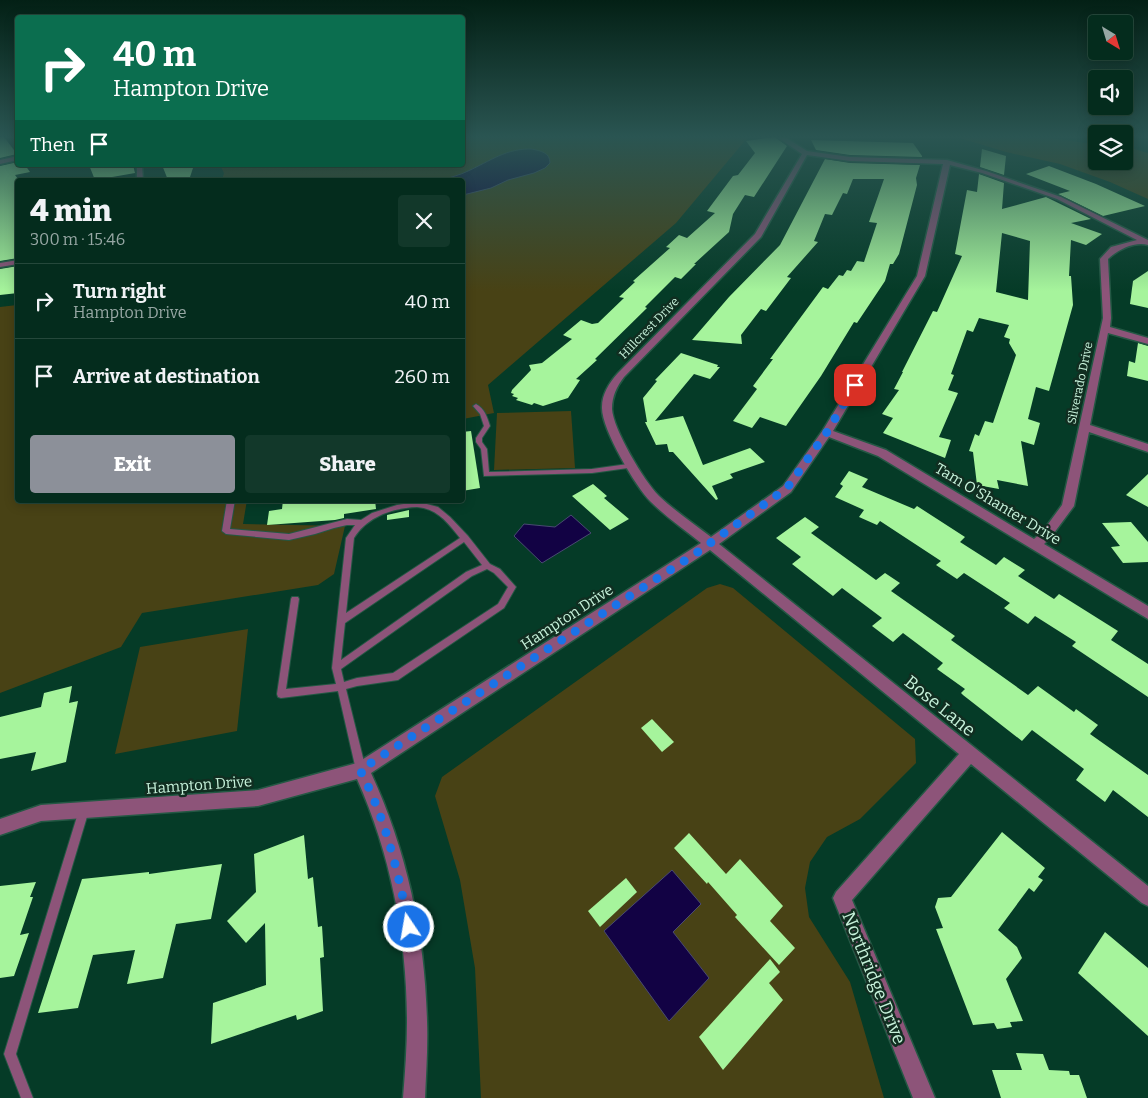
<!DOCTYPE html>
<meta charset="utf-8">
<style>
:root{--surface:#042c1d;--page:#12382a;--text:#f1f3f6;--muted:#97a7a4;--line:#25483b;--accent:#8c9099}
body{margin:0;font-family:Bitter,serif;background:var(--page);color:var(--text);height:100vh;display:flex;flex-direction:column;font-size:19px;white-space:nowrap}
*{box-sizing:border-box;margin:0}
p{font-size:16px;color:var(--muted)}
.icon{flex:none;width:28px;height:28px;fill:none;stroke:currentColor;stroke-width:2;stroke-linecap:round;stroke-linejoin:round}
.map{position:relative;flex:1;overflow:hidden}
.side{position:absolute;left:15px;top:178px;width:450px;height:325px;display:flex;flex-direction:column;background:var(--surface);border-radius:5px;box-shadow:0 2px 12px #0003,0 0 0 1px var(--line)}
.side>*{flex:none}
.guide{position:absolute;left:15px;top:15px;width:450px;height:152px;border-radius:5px;box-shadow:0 2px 12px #0003,0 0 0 1px var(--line);background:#0b6e4f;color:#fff;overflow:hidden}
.needle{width:32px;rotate:142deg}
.buttons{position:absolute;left:1088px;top:15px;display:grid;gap:10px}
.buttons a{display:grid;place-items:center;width:45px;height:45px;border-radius:5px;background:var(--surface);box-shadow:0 2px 12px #0003,0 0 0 1px var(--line);font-size:25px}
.pin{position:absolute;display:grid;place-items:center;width:42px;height:42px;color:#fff;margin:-21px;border-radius:10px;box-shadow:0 2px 8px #0006}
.me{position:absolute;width:55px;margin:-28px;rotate:348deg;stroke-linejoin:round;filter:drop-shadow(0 0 4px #0008)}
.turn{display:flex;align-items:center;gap:18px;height:105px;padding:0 15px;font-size:22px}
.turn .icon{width:65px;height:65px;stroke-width:2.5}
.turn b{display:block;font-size:35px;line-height:42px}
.then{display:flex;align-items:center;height:48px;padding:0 15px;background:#0003;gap:10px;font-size:19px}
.round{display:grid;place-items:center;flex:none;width:52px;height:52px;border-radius:5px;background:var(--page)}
.overview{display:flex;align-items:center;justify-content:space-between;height:85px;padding:0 15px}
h1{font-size:30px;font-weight:800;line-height:38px}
.cta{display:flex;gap:10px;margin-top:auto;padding:10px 15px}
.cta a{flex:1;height:58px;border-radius:5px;background:var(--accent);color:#fff;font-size:20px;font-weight:800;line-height:58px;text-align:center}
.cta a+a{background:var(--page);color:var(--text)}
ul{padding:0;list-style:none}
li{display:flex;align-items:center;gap:15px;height:75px;padding:0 15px;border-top:1px solid var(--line)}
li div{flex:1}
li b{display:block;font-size:19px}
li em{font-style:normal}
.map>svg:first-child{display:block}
.green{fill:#484215}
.water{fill:#120244;stroke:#484a71}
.building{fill:#a6f49c;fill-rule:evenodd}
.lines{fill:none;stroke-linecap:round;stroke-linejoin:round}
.service-casing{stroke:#245844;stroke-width:2}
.minor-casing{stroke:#245844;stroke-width:3}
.service{fill:#8d5479;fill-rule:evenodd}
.minor{fill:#8d5479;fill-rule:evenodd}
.route{stroke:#1a73e8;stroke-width:9;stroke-dasharray:0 16.2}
.labels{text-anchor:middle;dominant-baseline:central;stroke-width:5;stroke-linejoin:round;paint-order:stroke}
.far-street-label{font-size:12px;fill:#c6f1da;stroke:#112e21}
.street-label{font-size:15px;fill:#c6f1da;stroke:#112e21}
.near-street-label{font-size:18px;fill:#c6f1da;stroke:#112e21}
</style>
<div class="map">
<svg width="1148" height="1098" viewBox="0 0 1148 1098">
<rect width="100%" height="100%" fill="#053b27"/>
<g class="green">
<path d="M463,137H748L676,223L488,385L494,413L463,419L462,180H222L224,173L220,165H462Z"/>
<path d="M946,137H1044L1093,144L1095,138L1096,161H1124V146L1148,153V199L1110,182L1060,164L1006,152L960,138Z"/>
<path d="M17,305L18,500H247L243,524L345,526L334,574L318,585L142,613L121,647L0,693V307Z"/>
<path d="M571,411L575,468L494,470L497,413Z"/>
<path d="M720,584L733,588L915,739L916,763L860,819L827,837L810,862L805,888L809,917L850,982L884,1098H481L475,968L460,880L435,796L442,777L707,588Z"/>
<path d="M248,629L237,731L115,754L140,647Z"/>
</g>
<g class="water">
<path d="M532,149C540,151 550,152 550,163L545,168L534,173L508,180L491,188L463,195L462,180H442C451,177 460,175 468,171C490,161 507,148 532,149Z"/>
<path d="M571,515L591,533L542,563L514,536L524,524L555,527Z"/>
<path d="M672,870L701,904L673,932L709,978L669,1021L604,931Z"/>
</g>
<g class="building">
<path d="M0,137H4L17,154L0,158Z"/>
<path d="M775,137L787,146L754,197L745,195L733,214L729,232L694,264H696L681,279L675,277L645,307L647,308L595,359L597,360L576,379L580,380L568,398L543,406L534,403L532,405L516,400L518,398L512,396L514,394L511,393L512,390L531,370L529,365L542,363L572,339L563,335L581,320L592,324L598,323L624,298L619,297L635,282L633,281L670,248L666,247L679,235L687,238L715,213L707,211L733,176L738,175L755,153L746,141Z"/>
<path d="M811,140L913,143L922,156V157L850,155L816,150Z"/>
<path d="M982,149L1006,156L1004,175L980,167Z"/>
<path d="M825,159L850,163L920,165L916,178L917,185L899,254L893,264H890L885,281L857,323L854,322L821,376L786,426L760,417L752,428L733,421L757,389L753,386L773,359H770L823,287L828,289L839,275L843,276L847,270L851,271L857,261L864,262L877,223L869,222L884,179H853L847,194L843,193L832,215L825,214L814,241L818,242L787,277L791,278L766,311L761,309L741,335L742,344L692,340L729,297L780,245Z"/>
<path d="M18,162V165H25L30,172L15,175L18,179V258L0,261V166Z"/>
<path d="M89,165H133L135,173L95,180Z"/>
<path d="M162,165H194L189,180H168Z"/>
<path d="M1049,166L1096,184L1145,206L1103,216L1058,194L1070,191L1026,174Z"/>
<path d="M979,174L1004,183L1002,209L1046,197L1091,219L1071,223L1102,234L1086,245L1071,240L1069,276H1071L1073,305L1049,391L1036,387L1028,419L1040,423L1034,445L1021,441L1028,486L997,480L999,489L977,485L973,452L969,451L975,434L979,436L985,421L993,423L1016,355L1009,343L1010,339L1004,337L1009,325L979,318L973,332L967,330L951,374L954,375L948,390L958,393L939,437L951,440L945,458L883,433L893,418L882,414L899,390L894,389L903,372H902L933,311L937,312L962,256L955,254L967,190L977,192ZM1002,233L1030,241L1028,300L996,292Z"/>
<path d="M18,266V293L0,295V269Z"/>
<path d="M1148,271V308L1130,304L1133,281Z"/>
<path d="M1138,343L1148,346V381L1127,376L1129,361L1135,363Z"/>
<path d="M681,353L718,365L717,367H720L710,379L694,374L655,421L683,416L703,465L750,448L765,462L730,474L733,478L712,486L718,499L716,500L673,452H669L667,444L656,445L645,422H647L643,398L657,381L655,380Z"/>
<path d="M471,431L480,488L462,491V432Z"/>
<path d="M849,471L868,479L862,487L914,509L917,506L965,537L960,542L996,565L1004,557L1025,570L1018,576L1054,599L1059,594L1118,631L1111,640L1148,664V697L1072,646L1076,642L1035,616L1028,624L1004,608L1010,603L964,573L957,579L936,565L941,561L880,521L877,525L859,517L864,510L835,497L843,486L840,484Z"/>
<path d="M1148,474V507L1126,495Z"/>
<path d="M593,484L607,496L604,498L629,519L610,530L572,496Z"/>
<path d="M283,500H375L376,509L344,514V518L335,520L267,525L269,511L282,509Z"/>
<path d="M409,510V517L387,520V515Z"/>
<path d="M805,517L819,527L811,533L876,580L885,573L900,583L891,591L955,636L951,640L1028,695L1038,686L1074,712L1076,709L1098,725L1090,734L1148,775V817L1113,790L1105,802L1076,780L1084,769L1032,730L1022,741L963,695L961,693L965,689L937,669L943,663L903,633L893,642L872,626L882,618L842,588L833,596L792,564L801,557L776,538Z"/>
<path d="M1131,522L1148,542V562L1123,563L1111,547L1120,546L1102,523Z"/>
<path d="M72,686L69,703L78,701L66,762L31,771L36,752L0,759V717L41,707L44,693Z"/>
<path d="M652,719L674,742L662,752L641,728Z"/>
<path d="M1002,832L1045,868L1038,877L1043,880L1034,892L1029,888L998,930L1017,947L1022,958L1006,979L1023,1021L1010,1022L1012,1027L997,1029L994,1023L973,1025L936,929L943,928L935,907L938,898L951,897Z"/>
<path d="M689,833L726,874L740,859L783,906L770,921L795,948L779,965L735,917L737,915L708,882L707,884L674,848Z"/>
<path d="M304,835L308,879L313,877L318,927L322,926L324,957L320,958L323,1011L297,1020L296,1015L211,1044L213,1003L266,985L265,923L246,943L227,921L256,892L254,854Z"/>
<path d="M222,864L211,919L176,924L163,978L127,984L135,950L93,955L78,1008L38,1013L82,879L149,872V874Z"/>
<path d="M626,878L637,892L600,927L588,911Z"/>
<path d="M36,882L30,897H33L20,935L29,933L14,976L0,978V886Z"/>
<path d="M1105,932L1148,968V1036L1078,973Z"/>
<path d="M770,959L780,972L769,983L783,1000L723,1070L699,1037Z"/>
<path d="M1016,1053L1043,1054L1049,1070L1069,1071L1070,1075H1079L1087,1098H1001L992,1070H1022Z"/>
</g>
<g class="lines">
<g class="service-casing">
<g id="service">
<path d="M476,404C485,409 487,417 490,426L482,438V442L487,449L489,472L592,469L628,464L631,466L628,468L592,473L484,476L481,449L476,442V438L484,426L480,414L473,406Z"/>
<path d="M227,500H235L230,529L289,534L347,519L361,520L372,513L397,505L410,503H423L438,507L450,517L468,536L490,564L500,569L516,587L504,608L398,680L357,686L346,689L366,770L364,773L361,775L358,773L356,770L338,691L281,698L278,697L277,694L291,599L292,597H298L299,599L286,689L336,684L332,668L346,538L355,525H347L334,528L315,534L289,540L226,534L222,531ZM417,507C438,509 447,522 460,538L346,613L354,538C367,517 392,508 417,507ZM464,542L482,565L466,572L341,660L345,623ZM487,569L494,573L508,587L498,604L393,673L357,678L344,682L341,669L472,576Z"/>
<path d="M84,805L88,806L89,810L16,1054L33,1098H21L4,1054L79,810L80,806Z"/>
</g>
</g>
<g class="minor-casing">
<g id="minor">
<path d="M777,137H785L807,151L850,157L947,160L986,171L1061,197L1148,240V245C1135,241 1117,250 1108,259L1111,318L1110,327L1148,338V344L1108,333L1090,425L1148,444V452L1089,432L1074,506L1051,537L1044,544L1148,606V619L878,456L829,437L791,492L719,544L1148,886V906L1142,903L971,764L852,900L935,1098H913L833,898L836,892L959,754L710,550L371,773C407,851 425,936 427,1021C428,1047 426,1073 425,1098H403C405,1073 407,1047 407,1022C407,939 391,855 357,779L258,806L41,821L0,835V819L41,805L258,790L357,763L701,543C685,530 666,517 651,502C635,486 601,428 602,407C602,394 609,383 618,373L755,234L802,154ZM807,155L850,161L943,164L917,276L823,430L783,486L711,537C694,524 675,511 659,496C644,481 613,429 612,409C612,396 617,386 624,377L761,237ZM950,165L982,173L1057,199L1137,240L1111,247L1100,259L1103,318L1062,505L1043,531L1034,539L886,450L833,431L925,276Z"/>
<path d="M18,156V160L0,164V160Z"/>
<path d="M135,165H142L143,180H137V167Z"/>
<path d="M18,260V264L0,267V263Z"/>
</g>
</g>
<use href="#service" class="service"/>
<use href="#minor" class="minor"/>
</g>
<linearGradient id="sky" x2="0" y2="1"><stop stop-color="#032015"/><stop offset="0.47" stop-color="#2a5552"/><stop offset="1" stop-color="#2a5552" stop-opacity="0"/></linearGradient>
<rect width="1148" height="291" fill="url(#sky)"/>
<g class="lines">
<path class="route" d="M409,927C398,872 386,819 360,770L695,554L787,488L827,432L855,385"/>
</g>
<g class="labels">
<g class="far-street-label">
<text transform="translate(649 328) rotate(-46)">Hillcrest Drive</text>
<text transform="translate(1080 383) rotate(-78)">Silverado Drive</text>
</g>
<g class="street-label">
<text transform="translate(998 504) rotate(31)">Tam O'Shanter Drive</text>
<text transform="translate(567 617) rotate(-33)">Hampton Drive</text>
<text transform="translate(199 785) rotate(-4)">Hampton Drive</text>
</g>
<g class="near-street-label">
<text transform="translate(940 706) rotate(39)">Bose Lane</text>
<text transform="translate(874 978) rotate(68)">Northridge Drive</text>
</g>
</g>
</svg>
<div class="buttons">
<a><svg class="needle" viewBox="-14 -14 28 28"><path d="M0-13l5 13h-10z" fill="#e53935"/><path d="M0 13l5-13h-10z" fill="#97a7a4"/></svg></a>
<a><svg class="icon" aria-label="sound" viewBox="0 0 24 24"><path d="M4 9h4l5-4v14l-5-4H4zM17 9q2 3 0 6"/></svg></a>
<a><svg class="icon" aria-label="layers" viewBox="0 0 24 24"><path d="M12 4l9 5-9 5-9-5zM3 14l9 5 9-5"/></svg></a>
</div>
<div class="pin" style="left:855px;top:385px;background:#d93025"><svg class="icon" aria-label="arrive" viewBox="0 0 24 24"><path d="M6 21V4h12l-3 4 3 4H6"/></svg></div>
<svg class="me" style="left:409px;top:927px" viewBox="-20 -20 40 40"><circle r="17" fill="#1a73e8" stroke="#fff" stroke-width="3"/><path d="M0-11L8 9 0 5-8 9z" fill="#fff"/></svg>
<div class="guide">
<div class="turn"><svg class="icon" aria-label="right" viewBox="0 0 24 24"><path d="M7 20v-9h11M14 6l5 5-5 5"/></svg><div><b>40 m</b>Hampton Drive</div></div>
<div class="then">Then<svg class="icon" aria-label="arrive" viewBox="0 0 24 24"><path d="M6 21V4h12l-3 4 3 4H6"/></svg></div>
</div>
<section class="side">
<div class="overview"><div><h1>4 min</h1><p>300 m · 15:46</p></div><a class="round"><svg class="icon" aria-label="close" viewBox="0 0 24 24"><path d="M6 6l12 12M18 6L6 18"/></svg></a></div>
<ul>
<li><svg class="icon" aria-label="right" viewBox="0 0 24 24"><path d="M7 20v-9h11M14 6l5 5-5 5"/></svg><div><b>Turn right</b><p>Hampton Drive</p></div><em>40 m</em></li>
<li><svg class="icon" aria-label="arrive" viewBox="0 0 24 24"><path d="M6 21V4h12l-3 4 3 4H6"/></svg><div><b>Arrive at destination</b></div><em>260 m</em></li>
</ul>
<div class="cta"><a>Exit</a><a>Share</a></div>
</section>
</div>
